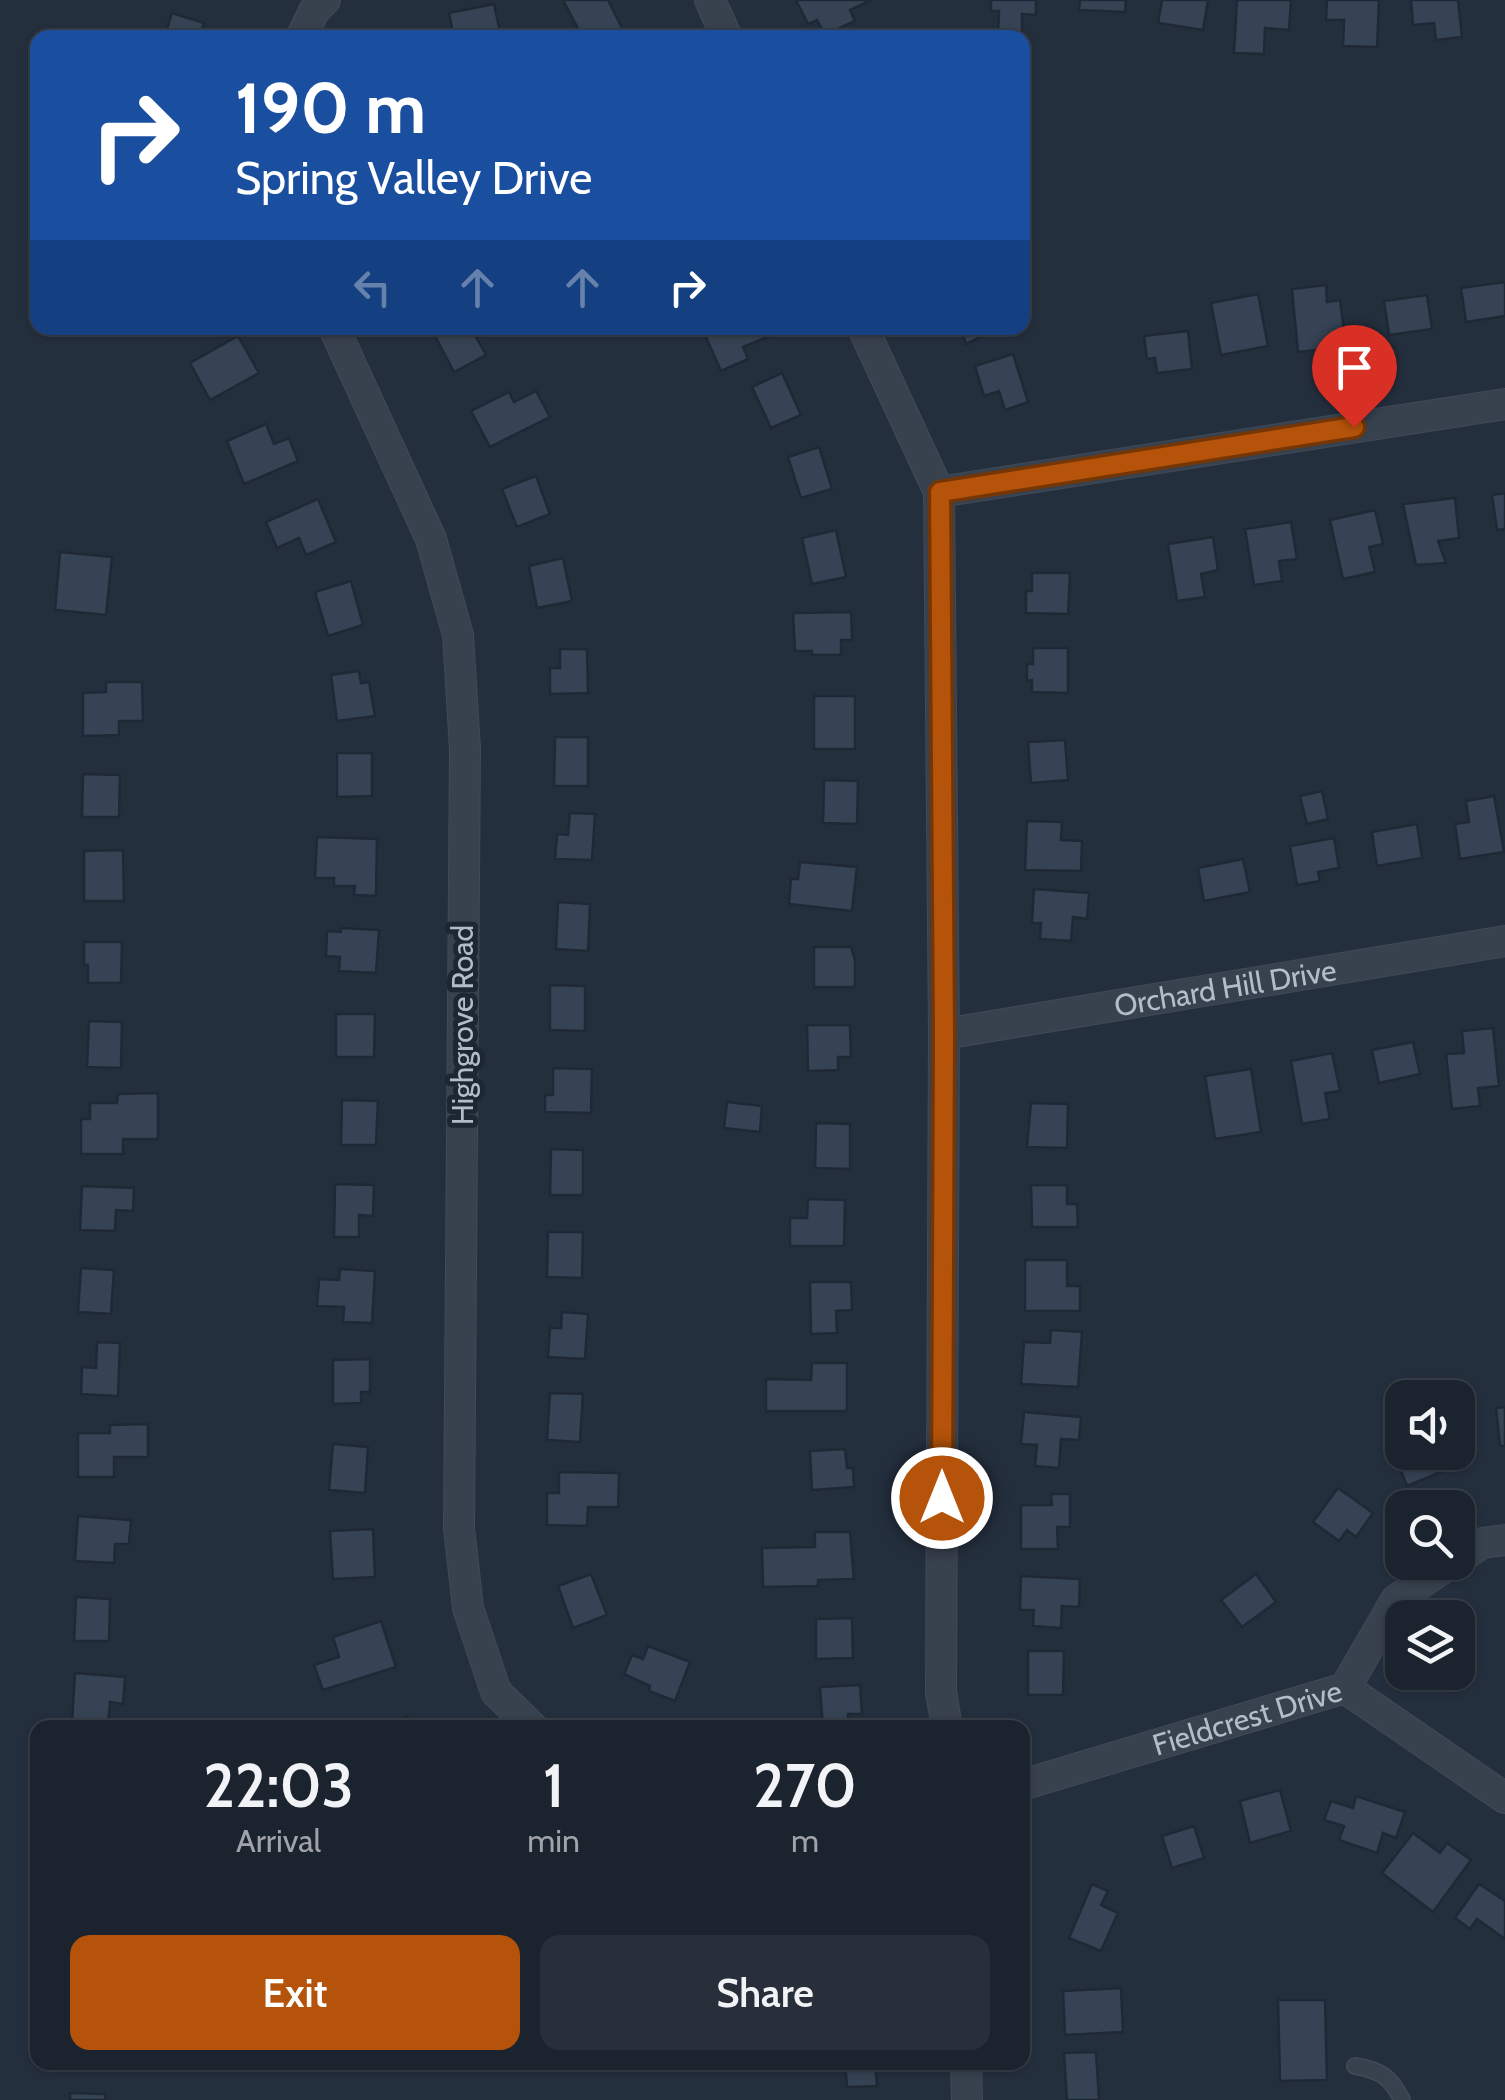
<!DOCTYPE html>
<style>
:root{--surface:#1b232e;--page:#282f3a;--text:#f1f3f6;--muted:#a0a4aa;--line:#39404a;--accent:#b45309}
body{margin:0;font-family:Cabin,sans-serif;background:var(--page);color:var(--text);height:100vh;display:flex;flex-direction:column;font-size:38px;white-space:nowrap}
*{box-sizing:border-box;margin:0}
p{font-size:32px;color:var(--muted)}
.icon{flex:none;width:55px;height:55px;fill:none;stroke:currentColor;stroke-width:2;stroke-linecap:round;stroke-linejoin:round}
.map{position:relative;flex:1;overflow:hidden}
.sheet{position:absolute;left:30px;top:1720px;width:1000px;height:350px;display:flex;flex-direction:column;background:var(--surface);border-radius:20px;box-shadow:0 2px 8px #0004,0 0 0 2px var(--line)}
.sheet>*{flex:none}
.guide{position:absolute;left:30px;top:30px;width:1000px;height:305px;border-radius:20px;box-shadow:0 2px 8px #0004,0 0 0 2px var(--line);background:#1a4fa0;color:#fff;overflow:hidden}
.buttons{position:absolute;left:1385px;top:1380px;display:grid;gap:20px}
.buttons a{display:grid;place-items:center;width:90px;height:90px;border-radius:20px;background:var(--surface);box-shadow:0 2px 8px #0004,0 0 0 2px var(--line);font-size:50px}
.pin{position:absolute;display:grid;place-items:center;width:85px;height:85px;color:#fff;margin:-102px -42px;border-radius:50% 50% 50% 0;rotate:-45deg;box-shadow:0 0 10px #0007}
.pin .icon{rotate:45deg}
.me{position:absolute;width:110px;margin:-55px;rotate:0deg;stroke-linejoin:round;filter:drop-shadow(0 0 8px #0008)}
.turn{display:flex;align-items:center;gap:35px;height:210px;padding:0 40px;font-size:45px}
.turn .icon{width:130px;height:130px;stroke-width:2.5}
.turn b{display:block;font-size:70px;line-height:85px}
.lanes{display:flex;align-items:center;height:95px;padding:0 40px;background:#0003;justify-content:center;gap:50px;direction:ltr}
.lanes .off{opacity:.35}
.eta{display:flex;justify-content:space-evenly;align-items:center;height:170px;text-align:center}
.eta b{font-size:60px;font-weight:600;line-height:70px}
.action{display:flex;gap:20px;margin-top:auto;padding:20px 40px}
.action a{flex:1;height:115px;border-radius:20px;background:var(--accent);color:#fff;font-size:40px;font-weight:600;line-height:115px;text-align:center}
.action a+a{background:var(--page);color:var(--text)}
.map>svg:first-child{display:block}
.building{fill:#364354;stroke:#1f2835;stroke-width:2.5}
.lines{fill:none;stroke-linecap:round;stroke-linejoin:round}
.lane-casing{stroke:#414a57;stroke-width:18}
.street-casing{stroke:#414a57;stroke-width:32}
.lane{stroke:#38414e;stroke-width:15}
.street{stroke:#38414e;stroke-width:30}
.route-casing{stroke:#753606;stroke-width:25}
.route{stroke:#b45309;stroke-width:18}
.labels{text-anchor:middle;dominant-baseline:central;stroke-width:10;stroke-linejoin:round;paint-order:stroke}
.street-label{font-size:30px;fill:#b4bcc9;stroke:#1d2633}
</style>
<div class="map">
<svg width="1505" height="2100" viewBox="0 0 1505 2100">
<rect width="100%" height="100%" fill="#242f3e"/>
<g class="building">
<path d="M563,0H608L625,34L618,38H583Z"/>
<path d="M796,0H871L850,10L855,21L825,35L817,20L808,24Z"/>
<path d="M991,0H1036V15L1022,14V33H998L999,11H991Z"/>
<path d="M1080,0H1126L1125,12L1079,10Z"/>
<path d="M1162,0H1208L1203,30L1158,23Z"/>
<path d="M1237,0H1291L1289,30L1265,28L1264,54L1234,53Z"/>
<path d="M1327,0H1379L1377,47L1343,46L1344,20H1326Z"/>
<path d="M1411,0H1458L1462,37L1436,40L1434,23L1413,25Z"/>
<path d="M494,4L500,32L484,38H454L449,13Z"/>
<path d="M172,13L204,23L200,38H164Z"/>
<path d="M1505,282V316L1466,322L1461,288Z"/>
<path d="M1326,285L1327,302L1340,300L1345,338L1327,340L1328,349L1298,352L1292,289Z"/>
<path d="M1258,294L1268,346L1221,355L1211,303Z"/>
<path d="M1427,295L1432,329L1389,335L1384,301Z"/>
<path d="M445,328H471L486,355L454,372L434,334Z"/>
<path d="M702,328H769L772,335L743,347L748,359L721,371Z"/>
<path d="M960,328H995L996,330L966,344Z"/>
<path d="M1188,331L1192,369L1157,373L1155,358L1147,359L1144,336Z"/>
<path d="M238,336L259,373L210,400L190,363Z"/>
<path d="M1013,354L1028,402L1005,410L999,391L984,396L975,366Z"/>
<path d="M782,373L801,415L771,428L752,387Z"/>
<path d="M536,391L550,417L490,447L471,411L509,392L514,402Z"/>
<path d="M266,424L274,444L289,438L298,461L244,484L227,441Z"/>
<path d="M819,447L832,489L801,498L788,457Z"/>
<path d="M536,476L550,514L517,527L502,489Z"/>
<path d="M1505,493V529L1497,530L1492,495Z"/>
<path d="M1455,498L1459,538L1438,541L1446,563L1416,565L1403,504Z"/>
<path d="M318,499L336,542L306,555L299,538L277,548L266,522Z"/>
<path d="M1375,510L1383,544L1369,547L1375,572L1343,579L1330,520Z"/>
<path d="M1291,522L1297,559L1279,561L1282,581L1254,585L1245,529Z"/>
<path d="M836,530L846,577L812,584L802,538Z"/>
<path d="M1213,537L1218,570L1201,574L1205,597L1177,601L1168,544Z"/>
<path d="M60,552L112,557L106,615L55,610Z"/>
<path d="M563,558L572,601L537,608L529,566Z"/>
<path d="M1032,573H1070L1068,614L1026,613V591H1032Z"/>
<path d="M351,581L363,625L328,636L315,592Z"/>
<path d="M851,612L852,640H841V655H812V651H795L793,613Z"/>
<path d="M1033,648H1068V693L1032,692V680L1027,681V664H1033Z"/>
<path d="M560,649H587L588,693L550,694V668H560Z"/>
<path d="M359,671L361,683L369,682L375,716L337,721L331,675Z"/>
<path d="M106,682H142L143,721H119V735L83,736V693L106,692Z"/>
<rect x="814" y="696" width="41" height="53"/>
<path d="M555,737H588V786H554Z"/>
<path d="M1065,740L1068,780L1031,783L1028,742Z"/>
<path d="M337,753H372V796L337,797Z"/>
<path d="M83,774L120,775L119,817H82Z"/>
<path d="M824,780L858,781L857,824L823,823Z"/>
<path d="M1322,791L1328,819L1307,824L1300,796Z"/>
<path d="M1494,796L1504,852L1460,859L1455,824L1469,822L1466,801Z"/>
<path d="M570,813L595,814L592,860L555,859L557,834L568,835Z"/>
<path d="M1027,821L1062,822L1061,840L1082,841L1081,871L1025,870Z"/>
<path d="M1417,824L1422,858L1377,866L1372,832Z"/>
<path d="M317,837L377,839L376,896L354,895L355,886H334V878H315Z"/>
<path d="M1334,838L1339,868L1318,872L1320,881L1297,885L1290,846Z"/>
<path d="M123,850L124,901H84V851Z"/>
<path d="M1243,859L1250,892L1204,901L1198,868Z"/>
<path d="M800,862L857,867L852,911L789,904L791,879H798Z"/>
<path d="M1034,889L1089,893L1087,919L1073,917L1071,941L1040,939L1041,923H1032Z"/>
<path d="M558,902L590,904L588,951L556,949Z"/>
<path d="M341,928L379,930L376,973L339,971L340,957L326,956L327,931L341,932Z"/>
<path d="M84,942H122L121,983H88V965H84Z"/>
<path d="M814,947H851L855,960V987H814Z"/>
<path d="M550,985L585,986V1031L550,1030Z"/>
<path d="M336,1014H375L374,1057H336Z"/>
<path d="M89,1021L122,1022L121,1068L87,1067Z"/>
<path d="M807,1025H850L851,1057H838V1070L808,1071Z"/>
<path d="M1493,1028L1499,1086L1478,1088L1480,1106L1452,1109L1446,1054L1464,1053L1462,1031Z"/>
<path d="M1413,1042L1420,1074L1379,1083L1372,1050Z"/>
<path d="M1332,1053L1340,1091L1325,1093L1330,1119L1302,1124L1291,1061Z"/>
<path d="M553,1068L592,1069L591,1113L545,1112V1095H553Z"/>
<path d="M1251,1069L1261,1132L1215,1139L1205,1076Z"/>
<path d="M158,1093V1139H123V1154H81V1119H90V1103H117L118,1094Z"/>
<path d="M342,1100L378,1101L376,1145H341Z"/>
<path d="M727,1102L762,1106L760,1132L724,1128Z"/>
<path d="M1031,1103L1068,1104L1067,1148L1027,1147Z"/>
<path d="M816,1123L850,1124V1169L815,1168Z"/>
<path d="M551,1149L583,1150V1195H550Z"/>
<path d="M335,1184L374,1185L373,1216L359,1215V1237H334Z"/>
<path d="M1031,1185H1067V1204H1077L1078,1227H1032Z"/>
<path d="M82,1186L134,1188L133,1211L116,1210L115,1231L80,1230Z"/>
<path d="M808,1199L845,1200L844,1246H790V1218H807Z"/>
<path d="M548,1232H583L582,1278L547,1277Z"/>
<path d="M1025,1260H1067V1286H1080V1311H1025Z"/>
<path d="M81,1268L114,1270L111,1314L78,1312Z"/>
<path d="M340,1269L375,1271L372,1323L343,1322L344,1307L317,1306L319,1279L339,1280Z"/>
<path d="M810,1282H851L852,1310L836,1311L837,1333L811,1334Z"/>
<path d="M562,1312L588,1314L585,1359L548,1357L550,1328H561Z"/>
<path d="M1051,1330L1082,1332L1078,1387L1021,1384L1024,1342L1050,1343Z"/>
<path d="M97,1342L120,1343L118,1396L81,1394L82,1367L96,1368Z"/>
<path d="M370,1359V1392H361V1403L333,1404V1360Z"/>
<path d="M812,1363H847V1411H766V1379L811,1380Z"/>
<path d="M550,1393L583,1394L580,1442L547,1440Z"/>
<path d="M1505,1407V1446H1500L1496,1408Z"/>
<path d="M1402,1411V1442L1392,1415Z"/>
<path d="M1024,1412L1081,1417L1079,1440L1061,1439L1059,1468L1035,1466L1037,1445L1021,1444Z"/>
<path d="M148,1424V1457H114V1477H78V1433H110V1425Z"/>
<path d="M333,1444L368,1447L365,1493L329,1490Z"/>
<path d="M1402,1447V1452H1442L1448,1469L1407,1486L1393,1451Z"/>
<path d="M845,1449L847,1468H853L854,1487L812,1490L810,1451Z"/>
<path d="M559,1472L619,1473L618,1507H588L587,1526L547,1525V1493H559Z"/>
<path d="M1338,1488L1373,1513L1356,1537L1347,1530L1339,1541L1313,1522Z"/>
<path d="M1051,1494H1070V1527H1057L1058,1549H1021V1505H1052Z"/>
<path d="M78,1516L131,1520L129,1544H115L114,1563L75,1561Z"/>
<path d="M373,1529L375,1577L333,1579L330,1531Z"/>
<path d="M815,1532H850L854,1579L818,1580V1586L763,1587L762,1548L815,1547Z"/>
<path d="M591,1574L607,1615L573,1628L558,1586Z"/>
<path d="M1256,1574L1276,1602L1242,1627L1221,1600Z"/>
<path d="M1021,1576L1080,1579L1079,1607L1062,1606L1061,1628L1033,1626L1034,1610H1020Z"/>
<path d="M76,1597L110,1599L109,1641H74Z"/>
<path d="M852,1618L853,1658L816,1659V1619Z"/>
<path d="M381,1621L396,1667L323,1690L314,1665L339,1657L333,1637Z"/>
<path d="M648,1646L690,1662L675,1701L649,1691L650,1686L624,1674L632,1655L643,1659Z"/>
<path d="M1028,1651H1064L1063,1695H1028Z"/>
<path d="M75,1673L125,1677L123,1704L110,1702L108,1725L72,1723Z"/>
<path d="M860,1685L862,1714H848V1728H823L820,1687Z"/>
<path d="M407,1716L414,1728H389Z"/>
<path d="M1280,1790L1291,1831L1250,1843L1240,1801Z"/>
<path d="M1356,1796L1405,1812L1396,1838L1383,1833L1377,1853L1339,1840L1344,1826L1324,1820L1331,1801L1353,1808Z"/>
<path d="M1194,1826L1204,1858L1172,1868L1162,1836Z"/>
<path d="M1413,1833L1440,1853L1447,1843L1471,1860L1433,1912L1382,1873Z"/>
<path d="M1092,1884L1108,1891L1101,1905L1118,1913L1101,1951L1069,1938Z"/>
<path d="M1479,1884L1505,1901V1939L1477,1919L1470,1929L1455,1918Z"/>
<path d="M1121,1988L1123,2032L1065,2035L1063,1991Z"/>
<path d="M1278,2000H1325L1327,2080L1280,2081Z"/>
<path d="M1096,2052L1099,2100H1067L1064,2053Z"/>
<path d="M845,2062H875L877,2086L847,2087Z"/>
<path d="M70,2093L105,2094V2100H70Z"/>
</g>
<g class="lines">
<g class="lane-casing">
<path id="lane" d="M1355,2066C1380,2070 1391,2077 1402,2100"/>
</g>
<g class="street-casing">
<g id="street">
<path d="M710,0L727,38"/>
<path d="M301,38L314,11L325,0"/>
<path d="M334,328L431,539L458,635L465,749L459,1528L468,1608L496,1692L533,1728"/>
<path d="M863,328L939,492L944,1034L941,1692L947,1728"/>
<path d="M939,492L1505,404"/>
<path id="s1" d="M944,1034L1505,941"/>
<path d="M1458,1559L1482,1543L1505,1540"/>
<path d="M1345,1688L1396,1600L1452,1562"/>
<path id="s2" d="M1022,1785L1345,1688L1505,1798"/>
<path d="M966,2062L967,2100"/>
</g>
</g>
<use href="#lane" class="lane"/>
<use href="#street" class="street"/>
</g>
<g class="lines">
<g class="route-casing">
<path id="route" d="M942,1498L944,1034L940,492L1354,427"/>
</g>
<use href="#route" class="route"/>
</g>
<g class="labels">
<g class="street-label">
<text stroke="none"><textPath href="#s1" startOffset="285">Orchard Hill Drive</textPath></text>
<text transform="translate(462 1025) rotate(-90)">Highgrove Road</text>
<text stroke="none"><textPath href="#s2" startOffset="235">Fieldcrest Drive</textPath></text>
</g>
</g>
</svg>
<div class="buttons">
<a><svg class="icon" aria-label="sound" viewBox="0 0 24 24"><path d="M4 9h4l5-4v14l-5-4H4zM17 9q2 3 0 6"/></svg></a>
<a><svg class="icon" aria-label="search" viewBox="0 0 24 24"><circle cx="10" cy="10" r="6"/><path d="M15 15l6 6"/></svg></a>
<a><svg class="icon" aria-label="layers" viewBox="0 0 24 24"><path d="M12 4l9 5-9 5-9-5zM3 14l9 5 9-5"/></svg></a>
</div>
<div class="pin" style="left:1354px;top:427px;background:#d93025"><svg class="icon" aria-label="arrive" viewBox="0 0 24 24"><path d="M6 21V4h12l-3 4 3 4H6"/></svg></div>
<svg class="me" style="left:942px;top:1498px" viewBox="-20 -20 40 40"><circle r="17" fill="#b45309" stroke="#fff" stroke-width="3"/><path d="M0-11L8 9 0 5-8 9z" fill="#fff"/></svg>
<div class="guide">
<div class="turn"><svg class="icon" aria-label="right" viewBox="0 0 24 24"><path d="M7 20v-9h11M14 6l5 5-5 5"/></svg><div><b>190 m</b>Spring Valley Drive</div></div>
<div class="lanes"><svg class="icon off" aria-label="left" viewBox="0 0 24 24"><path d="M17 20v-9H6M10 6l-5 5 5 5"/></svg><svg class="icon off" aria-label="ahead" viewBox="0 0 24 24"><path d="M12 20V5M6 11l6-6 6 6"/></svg><svg class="icon off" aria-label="ahead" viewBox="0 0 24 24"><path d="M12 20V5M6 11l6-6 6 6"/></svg><svg class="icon" aria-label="right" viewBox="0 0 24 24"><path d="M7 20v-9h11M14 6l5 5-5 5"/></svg></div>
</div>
<section class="sheet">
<div class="eta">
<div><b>22:03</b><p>Arrival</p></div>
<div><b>1</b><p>min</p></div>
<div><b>270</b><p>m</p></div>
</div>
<div class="action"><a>Exit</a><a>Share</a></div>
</section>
</div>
